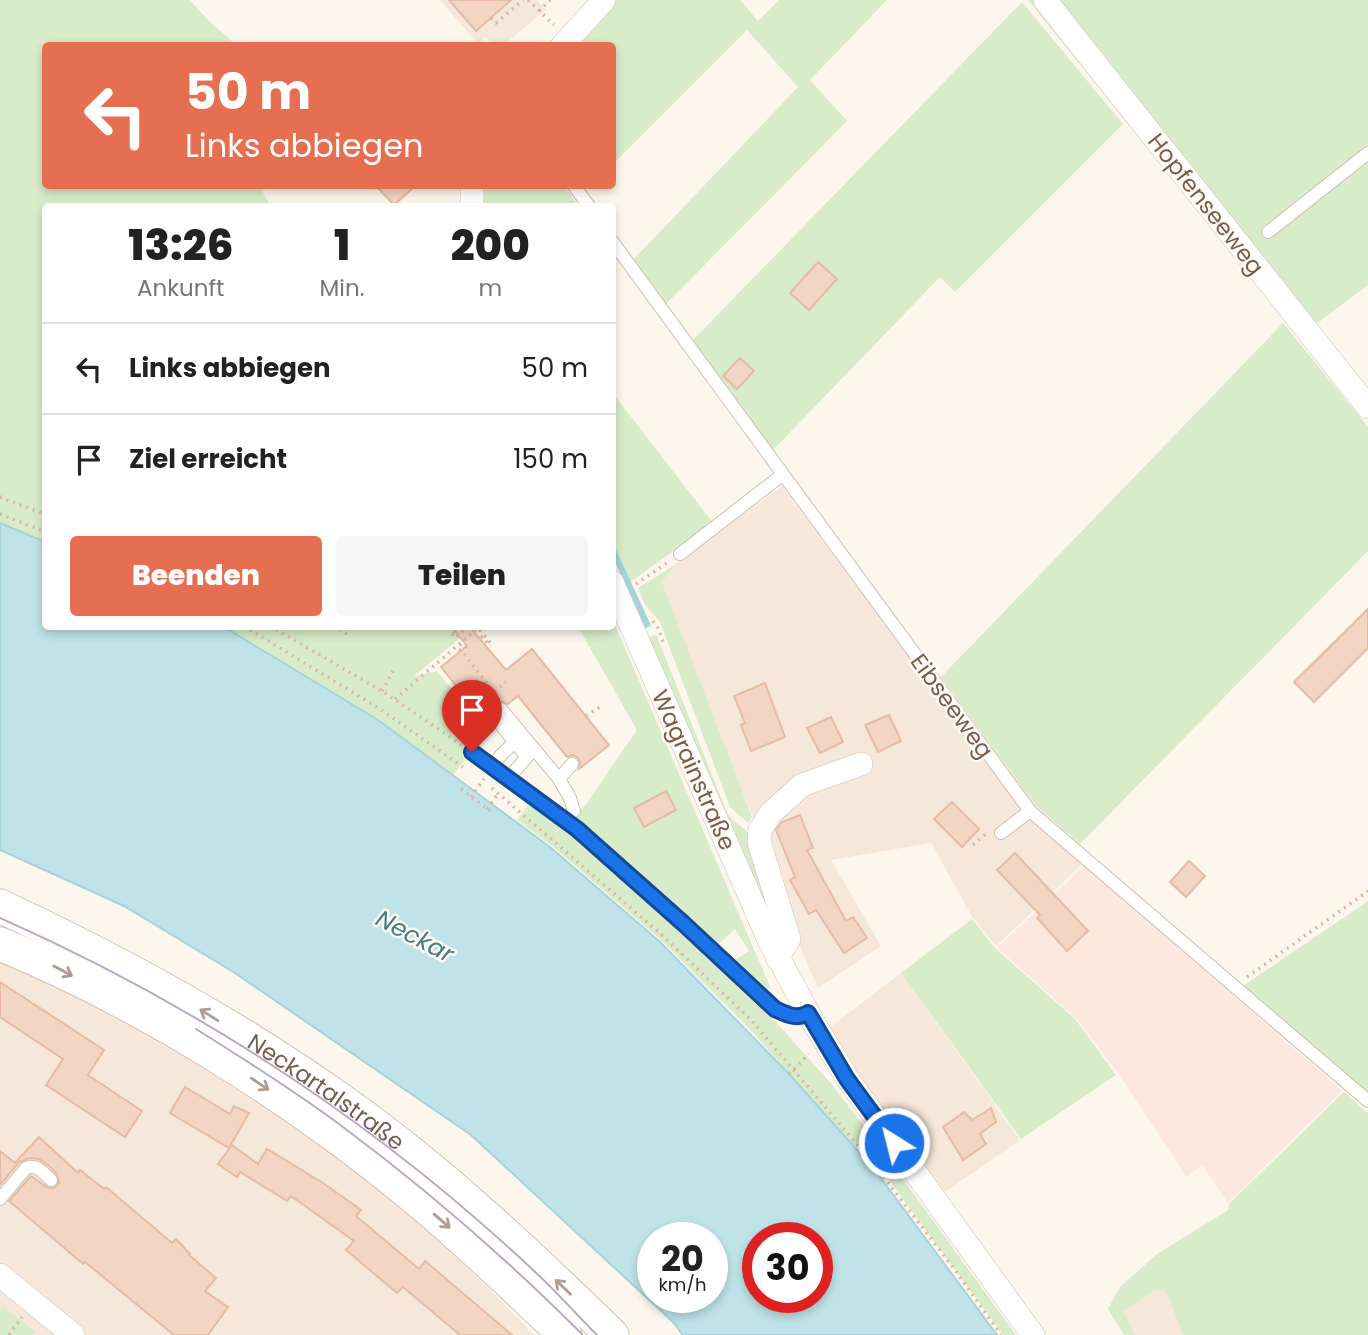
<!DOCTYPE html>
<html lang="de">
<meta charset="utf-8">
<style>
:root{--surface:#fff;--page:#f6f6f6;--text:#222;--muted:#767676;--line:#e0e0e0;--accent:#e76f51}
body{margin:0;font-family:Poppins,sans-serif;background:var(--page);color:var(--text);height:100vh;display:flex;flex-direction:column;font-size:26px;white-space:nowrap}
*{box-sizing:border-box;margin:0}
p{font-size:23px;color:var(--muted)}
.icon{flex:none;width:38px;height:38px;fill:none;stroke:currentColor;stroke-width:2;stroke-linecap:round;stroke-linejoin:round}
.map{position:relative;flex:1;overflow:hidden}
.details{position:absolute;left:42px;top:203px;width:574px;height:427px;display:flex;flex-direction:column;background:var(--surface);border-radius:7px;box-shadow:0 4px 10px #0003}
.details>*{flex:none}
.hud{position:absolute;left:42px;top:42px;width:574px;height:147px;border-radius:7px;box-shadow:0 4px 10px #0003;background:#e76f51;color:#fff;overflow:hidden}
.speed{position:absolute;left:637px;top:1222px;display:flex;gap:14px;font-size:35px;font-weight:700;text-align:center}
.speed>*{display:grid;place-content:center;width:91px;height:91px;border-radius:50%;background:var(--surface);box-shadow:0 4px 10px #0003;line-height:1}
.speed small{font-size:18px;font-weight:400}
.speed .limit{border:10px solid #d22;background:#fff;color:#111}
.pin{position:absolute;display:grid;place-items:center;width:60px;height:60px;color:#fff;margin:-72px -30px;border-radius:50% 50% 50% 0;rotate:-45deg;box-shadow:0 0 7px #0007}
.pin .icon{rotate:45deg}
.me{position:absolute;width:77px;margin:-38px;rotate:324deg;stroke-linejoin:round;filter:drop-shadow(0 0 5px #0008)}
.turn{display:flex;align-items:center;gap:24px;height:147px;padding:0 28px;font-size:32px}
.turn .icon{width:91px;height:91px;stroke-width:2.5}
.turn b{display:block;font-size:49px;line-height:60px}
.eta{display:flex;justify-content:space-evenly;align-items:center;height:119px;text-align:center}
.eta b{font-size:42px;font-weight:800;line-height:49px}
.button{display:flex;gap:14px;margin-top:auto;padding:14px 28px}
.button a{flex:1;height:80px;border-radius:7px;background:var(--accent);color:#fff;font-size:28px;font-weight:800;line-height:80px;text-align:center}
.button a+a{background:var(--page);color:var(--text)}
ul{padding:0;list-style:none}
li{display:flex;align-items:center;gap:21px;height:91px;padding:0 28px;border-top:2px solid var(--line)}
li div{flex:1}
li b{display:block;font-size:26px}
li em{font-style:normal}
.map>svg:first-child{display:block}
.residential{fill:#f5e8da}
.commercial{fill:#fde8e0}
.green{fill:#d8ecc9}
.water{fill:#bfe3e8;stroke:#a5d3da;stroke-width:2;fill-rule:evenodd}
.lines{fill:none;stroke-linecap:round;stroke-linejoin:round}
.stream{stroke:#a5d3da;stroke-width:6}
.building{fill:#f3d5c3;stroke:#e6bba3;stroke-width:2}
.service-casing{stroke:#d1beb0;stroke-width:14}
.minor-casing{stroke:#d1beb0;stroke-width:24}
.secondary-casing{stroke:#d6c0b0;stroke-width:35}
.path{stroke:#d9b8a5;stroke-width:3.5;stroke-dasharray:2 5;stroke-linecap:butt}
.service{stroke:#fff;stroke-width:12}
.minor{stroke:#fff;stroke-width:23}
.secondary{stroke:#fff;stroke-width:33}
.tram{stroke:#b9a8c9;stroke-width:2}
.oneway{stroke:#af9d94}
.route-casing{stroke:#114b97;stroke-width:18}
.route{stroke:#1a73e8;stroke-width:12}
.labels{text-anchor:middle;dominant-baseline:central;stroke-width:5;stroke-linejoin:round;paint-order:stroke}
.street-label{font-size:23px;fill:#7a5c4d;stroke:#fffaf3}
.water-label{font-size:24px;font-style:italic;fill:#437c86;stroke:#fffaf3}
</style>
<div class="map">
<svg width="1368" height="1335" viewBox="0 0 1368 1335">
<rect width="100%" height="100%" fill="#fdf6ec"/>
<g class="residential">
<path d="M440,0H536L546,10L503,45H493L485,37L478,44Z"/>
<path d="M782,486L1018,806L1083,863L996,946L973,918L931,843L831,860L881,946L818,988L793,931L763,839L733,771L662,582L676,564Z"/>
<path d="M0,959L144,1030L316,1141L411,1216L472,1272L534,1335H0Z"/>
<path d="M901,973L1020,1140L942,1194L859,1081L828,1029Z"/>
<path d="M1155,1290L1166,1292L1183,1335H1136L1122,1312Z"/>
</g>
<path class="commercial" d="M1085,865L1342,1091L1228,1203L1203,1166L1186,1176L1120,1076L1076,1018L997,948Z"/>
<g class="green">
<path d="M0,0H190L208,20L236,45L46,46V186H259L271,206H46L45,551L0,534Z"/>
<path d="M616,0H740L758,21L779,0H887L810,80L847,121L666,304L634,259L798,87L747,30L613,164L612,46H573Z"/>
<path d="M1028,0H1368V285L1300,336Z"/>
<path d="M1022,2L1123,124L955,292L940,277L773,450L693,340Z"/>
<path d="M481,186H564L579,206H480Z"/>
<path d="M1283,323L1368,427V551L1080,844L1035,805L941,677Z"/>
<path d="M612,392L713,523L630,582L641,609L652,626L645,629L613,557Z"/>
<path d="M676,564L662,582L752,817L748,823L730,807L660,622L645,605L638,588Z"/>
<path d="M613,620L771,989L754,980L735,960L749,951L735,929L707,955L776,1022L834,1087L882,1150L852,1144L746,1025L661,940L551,845L517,820L531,802L566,827L587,803L637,730L578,627L612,626Z"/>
<path d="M224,627H474L414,676L437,671L487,733L453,775L378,720Z"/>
<path d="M656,634L726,810L731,818L748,832L777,934L648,638Z"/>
<path d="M1368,901V1095L1243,986Z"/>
<path d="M972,919L995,948L1075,1019L1116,1075L1021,1139L901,973Z"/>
<path d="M1344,1092L1368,1113V1335H1183L1166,1292L1155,1290L1123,1312L1136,1335H1124L1108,1309L1120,1287L1157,1254L1228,1210L1229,1204Z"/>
<path d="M861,1148L885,1154L1016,1335H1003L878,1165Z"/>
<path d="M4,1307L35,1331L32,1335H0V1312Z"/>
</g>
<path class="water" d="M0,523L45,542L46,626L224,627L378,720L550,847L660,942L789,1074L874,1169L997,1335H683L673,1322L471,1135L235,973L124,906L0,850ZM653,1237H712V1297H653ZM758,1237H817V1297H758Z"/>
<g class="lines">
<path class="stream" d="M612,548L647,624"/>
</g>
<g class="building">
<path d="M449,0H511L476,31Z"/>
<path d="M376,186H415L394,205Z"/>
<path d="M818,262L837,279L809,310L790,293Z"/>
<path d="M740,358L754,371L737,389L723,376Z"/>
<path d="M1368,609V648L1314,702L1294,682Z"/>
<path d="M451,626H469L506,670L532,649L609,745L579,769L580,762L578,758L573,755L567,757L518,696L508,704L499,701L488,708L485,713V722L441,667L467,646Z"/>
<path d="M765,683L785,737L751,751L741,725L745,723L734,696Z"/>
<path d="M889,715L901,741L878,752L865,725Z"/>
<path d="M831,717L843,742L820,753L807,728Z"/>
<path d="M666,791L676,810L644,827L634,808Z"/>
<path d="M952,802L979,829L962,847L934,819Z"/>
<path d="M800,815L813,848L807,850L846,921L853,917L867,938L844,953L816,910L809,914L790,880L795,877L776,830L782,822Z"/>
<path d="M1015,853L1088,931L1067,951L1037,918L1040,915L997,870Z"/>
<path d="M1189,861L1205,876L1186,897L1170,882Z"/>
<path d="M0,982L104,1050L88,1075L142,1111L125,1137L46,1085L63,1059L0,1017Z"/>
<path d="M185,1087L230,1114L234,1106L249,1113L229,1148L170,1113Z"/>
<path d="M991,1108L996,1122L980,1134L986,1144L963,1160L943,1127L964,1112L972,1120Z"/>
<path d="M39,1137L78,1173L80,1170L104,1189L106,1187L172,1243L176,1239L190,1254L189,1255L216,1278L205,1291L228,1307L208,1335H174L85,1262L83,1264L9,1201L31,1176L48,1188H54L59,1183L57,1174L48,1165L39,1159L30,1158L19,1162L0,1185V1151L15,1163Z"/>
<path d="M232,1145L258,1164L267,1149L323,1183L361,1210L356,1216L419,1269L425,1261L512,1335H460L403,1287L397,1293L346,1250L354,1241L291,1196L287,1201L240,1172L237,1177L218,1164Z"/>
</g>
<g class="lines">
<g class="service-casing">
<g id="service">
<path d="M574,186L589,206"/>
<path d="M1268,232L1368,153"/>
<path d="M612,241L1030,811L1368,1101"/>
<path d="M680,554L782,475"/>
<path d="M501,709L559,779"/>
<path d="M493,715L526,756"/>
<path d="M472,752L577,829L684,924L775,1009C785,1014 796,1020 808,1013"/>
<path d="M572,764L559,779L570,798L574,811"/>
<path d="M492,767L501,755L520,737"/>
<path d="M508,779L531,752"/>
<path d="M1001,833L1030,811"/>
<path d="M0,1199L26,1168C37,1163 43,1173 51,1180"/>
</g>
</g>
<g class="minor-casing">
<g id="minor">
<path d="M1045,0L1368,407"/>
<path d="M562,46L604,0"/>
<path d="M472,206V186"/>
<path d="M612,582L769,940L808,1013L847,1078L1033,1335"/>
<path d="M777,958L789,939L759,842L760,830L771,813L802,785L861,764"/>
<path d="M0,1275L73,1335"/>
</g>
</g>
<g class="secondary-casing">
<g id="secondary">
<path id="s1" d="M0,906C120,962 237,1026 345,1103C441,1171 527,1253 612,1335"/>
<path d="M0,944C146,1004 299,1101 420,1202C470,1244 518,1290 565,1335"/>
</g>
</g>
<g class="path">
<path d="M528,0L554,25"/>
<path d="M539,11L550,0"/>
<path d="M491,18L496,23L523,0"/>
<path d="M0,497L46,515"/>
<path d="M0,514L46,532"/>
<path d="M636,584L670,561"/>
<path d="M653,621L658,628L663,642"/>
<path d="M244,626L380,709L463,767"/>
<path d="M270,626L382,691L462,745"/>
<path d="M333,626L350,636"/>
<path d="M449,626L455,634"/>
<path d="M452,634L455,638L469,626"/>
<path d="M481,638L482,637L490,646"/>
<path d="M464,639L465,641L458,647L460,650L469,645"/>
<path d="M464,654L494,692L506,682"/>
<path d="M382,691L395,668"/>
<path d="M395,699L478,628L492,645L490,646"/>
<path d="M586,716L600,707"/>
<path d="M492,788L662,935L752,1021L876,1167L955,1270L1001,1335"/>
<path d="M461,789L493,813"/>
<path d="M471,797L484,779"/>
<path d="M487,809L498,794"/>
<path d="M973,845L987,833"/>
<path d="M1247,977L1368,891"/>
<path d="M789,1074L809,1054"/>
<path d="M9,1335L22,1317"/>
</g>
<use href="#service" class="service"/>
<use href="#minor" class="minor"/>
<use href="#secondary" class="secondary"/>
<g class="tram">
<path d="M0,918C196,1005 377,1123 534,1271C556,1291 576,1314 597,1335"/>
<path d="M196,1029C244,1059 293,1090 339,1124C425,1188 506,1258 582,1334"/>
</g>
</g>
<defs><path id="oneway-shaft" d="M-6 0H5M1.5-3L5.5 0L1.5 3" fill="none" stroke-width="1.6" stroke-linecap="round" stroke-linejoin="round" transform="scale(1.75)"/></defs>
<g class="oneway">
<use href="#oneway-shaft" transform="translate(63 971) rotate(28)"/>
<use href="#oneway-shaft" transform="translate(209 1015) rotate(-148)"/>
<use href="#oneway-shaft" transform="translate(260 1084) rotate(34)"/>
<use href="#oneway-shaft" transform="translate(442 1221) rotate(41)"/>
<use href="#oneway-shaft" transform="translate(563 1287) rotate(-136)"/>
</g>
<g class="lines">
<g class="route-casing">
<path id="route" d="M472,752L577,829L684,924L775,1009C786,1014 797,1020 808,1013L847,1079L894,1143"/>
</g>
<use href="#route" class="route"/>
</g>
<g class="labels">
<g class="street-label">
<text transform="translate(1206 204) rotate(52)">Hopfenseeweg</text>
<text transform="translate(952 706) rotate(54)">Eibseeweg</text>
<text transform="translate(694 770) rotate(66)">Wagrainstraße</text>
<text stroke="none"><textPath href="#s1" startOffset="376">Neckartalstraße</textPath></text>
</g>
<g class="water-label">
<text transform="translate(415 936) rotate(28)">Neckar</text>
</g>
</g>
</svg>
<div class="speed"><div>20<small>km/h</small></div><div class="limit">30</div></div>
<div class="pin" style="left:472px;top:752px;background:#d93025"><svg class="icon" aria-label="arrive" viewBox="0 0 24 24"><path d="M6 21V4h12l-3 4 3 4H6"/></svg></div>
<svg class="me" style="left:894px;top:1143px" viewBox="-20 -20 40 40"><circle r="17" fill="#1a73e8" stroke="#fff" stroke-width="3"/><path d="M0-11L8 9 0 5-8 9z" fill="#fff"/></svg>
<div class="hud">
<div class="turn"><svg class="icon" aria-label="left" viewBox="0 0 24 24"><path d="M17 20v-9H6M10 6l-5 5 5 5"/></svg><div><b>50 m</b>Links abbiegen</div></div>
</div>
<section class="details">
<div class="eta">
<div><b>13:26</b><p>Ankunft</p></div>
<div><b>1</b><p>Min.</p></div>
<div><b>200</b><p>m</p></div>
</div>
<ul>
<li><svg class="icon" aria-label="left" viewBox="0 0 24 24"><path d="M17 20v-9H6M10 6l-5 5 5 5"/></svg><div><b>Links abbiegen</b></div><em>50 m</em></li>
<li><svg class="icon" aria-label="arrive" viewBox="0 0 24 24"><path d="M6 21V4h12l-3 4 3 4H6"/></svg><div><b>Ziel erreicht</b></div><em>150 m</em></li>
</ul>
<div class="button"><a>Beenden</a><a>Teilen</a></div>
</section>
</div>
